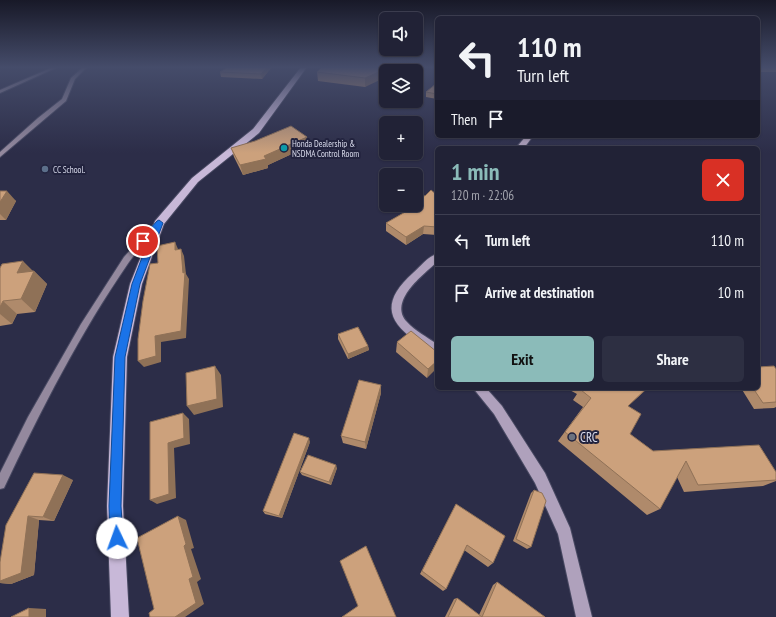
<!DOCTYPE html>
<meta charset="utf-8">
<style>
:root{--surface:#212236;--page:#2d2f42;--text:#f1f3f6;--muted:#a2a4ad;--line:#3e3f51;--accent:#8bbbb9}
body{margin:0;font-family:"PT Sans Narrow",sans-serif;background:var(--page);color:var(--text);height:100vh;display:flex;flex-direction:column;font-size:15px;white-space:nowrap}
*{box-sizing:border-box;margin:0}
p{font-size:13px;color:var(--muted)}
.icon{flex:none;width:22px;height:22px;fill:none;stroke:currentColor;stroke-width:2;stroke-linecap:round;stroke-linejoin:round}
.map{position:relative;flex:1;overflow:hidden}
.sheet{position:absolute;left:435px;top:146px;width:325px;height:244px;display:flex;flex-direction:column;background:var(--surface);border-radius:6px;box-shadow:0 1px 3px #0004,0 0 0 1px var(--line)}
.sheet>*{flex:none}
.hud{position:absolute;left:435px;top:16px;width:325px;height:122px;border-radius:6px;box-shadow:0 1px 3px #0004,0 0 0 1px var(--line);background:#212236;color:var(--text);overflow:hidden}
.buttons{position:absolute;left:379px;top:12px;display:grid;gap:8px}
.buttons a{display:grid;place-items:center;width:44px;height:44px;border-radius:6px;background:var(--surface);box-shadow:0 1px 3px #0004,0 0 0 1px var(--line);font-size:20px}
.pin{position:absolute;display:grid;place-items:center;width:34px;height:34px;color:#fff;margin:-17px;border:2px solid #fff;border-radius:50%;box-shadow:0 1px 4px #0007}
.me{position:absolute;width:44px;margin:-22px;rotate:357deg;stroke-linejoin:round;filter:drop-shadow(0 0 3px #0008)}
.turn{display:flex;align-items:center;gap:14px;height:84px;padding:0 16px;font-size:18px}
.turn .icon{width:52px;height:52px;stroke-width:2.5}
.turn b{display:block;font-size:28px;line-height:34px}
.then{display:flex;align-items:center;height:38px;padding:0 16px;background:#0003;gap:8px;font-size:15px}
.round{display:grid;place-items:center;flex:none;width:42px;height:42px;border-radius:6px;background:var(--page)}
.headline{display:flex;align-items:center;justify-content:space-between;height:68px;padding:0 16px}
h1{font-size:24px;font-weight:800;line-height:30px;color:var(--accent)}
.cta{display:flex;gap:8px;margin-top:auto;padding:8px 16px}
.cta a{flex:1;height:46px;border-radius:6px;background:var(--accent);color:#111;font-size:16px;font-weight:800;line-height:46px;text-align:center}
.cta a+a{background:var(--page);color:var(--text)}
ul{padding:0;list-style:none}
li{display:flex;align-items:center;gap:12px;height:52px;padding:0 16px;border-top:1px solid var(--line)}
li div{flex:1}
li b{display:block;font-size:15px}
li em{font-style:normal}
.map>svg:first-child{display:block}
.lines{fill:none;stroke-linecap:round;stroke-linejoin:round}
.secondary-casing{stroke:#484962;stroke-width:2}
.primary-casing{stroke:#484962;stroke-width:2}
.highway-casing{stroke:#484962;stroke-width:2}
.secondary{fill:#94899e;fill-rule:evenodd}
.primary{fill:#afa1bc;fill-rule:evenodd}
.highway{fill:#c8b8d8;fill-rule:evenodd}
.wall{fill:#af8a6b}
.shaded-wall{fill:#8f7157}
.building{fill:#cca17c;stroke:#8f7157}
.route{fill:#1a73e8;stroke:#114b97}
.culture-dot{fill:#0f9aa8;stroke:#22233e;stroke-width:1.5}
.service-dot{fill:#5c6f8a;stroke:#22233e;stroke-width:1.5}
.worship-dot{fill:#6b7280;stroke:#22233e;stroke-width:1.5}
.labels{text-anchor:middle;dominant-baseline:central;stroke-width:4;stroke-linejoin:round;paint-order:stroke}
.far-poi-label{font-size:9px;fill:#d9dbec;stroke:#22233e;text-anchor:start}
.near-poi-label{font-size:13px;fill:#d9dbec;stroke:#22233e;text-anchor:start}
</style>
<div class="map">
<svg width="776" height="617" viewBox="0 0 776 617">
<rect width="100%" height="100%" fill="#2c2d48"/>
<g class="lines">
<g class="secondary-casing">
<g id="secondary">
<path d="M53,67H58L0,93V90Z"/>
<path d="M83,67H87L75,79L66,101L0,157V152L38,118L62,99L71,78Z"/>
<path d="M155,223H159L160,225C151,238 138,249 129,262C80,333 41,410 4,488L0,489V473L28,417L81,324L124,257Z"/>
</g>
</g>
<g class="primary-casing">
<g id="primary">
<path d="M526,136H533L524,148H516Z"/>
<path d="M437,254V262C423,275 388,301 407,322C415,331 427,337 437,344V355C430,352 423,346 416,341C384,319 384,299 413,273C420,267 428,256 437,254Z"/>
<path d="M473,388H486L502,406L545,473L570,528L592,617H576L558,534L535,483L494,414Z"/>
</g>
</g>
<g class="highway-casing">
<path id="highway" d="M301,67H307L259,133L198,182L164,224L142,284L127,357L123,506L129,617H111L107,506L113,357L130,284L155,221L192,178L253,129Z"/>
</g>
<use href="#secondary" class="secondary"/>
<use href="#primary" class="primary"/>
<use href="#highway" class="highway"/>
</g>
<g class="wall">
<path d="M228,67H272L262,79L221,77L220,72Z"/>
<path d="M319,67H399V70L397,71H386L365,87L318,81L317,72L321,67Z"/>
<rect x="758" y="67" width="18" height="5"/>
<path d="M437,83V99L426,97V92Z"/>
<path d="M309,146L268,165V168L243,175L234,157L231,148Z"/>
<path d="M0,191L16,201L6,220H0Z"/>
<path d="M437,195V235L423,234L406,245L386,231V223L407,211L425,196Z"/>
<path d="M0,268L34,271L47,284L35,312L17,314L12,324L0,326Z"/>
<path d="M338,334L368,346L369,350L348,359L338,339Z"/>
<path d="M397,342L437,352L427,378L396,352Z"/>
<path d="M776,369V407L774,408L754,409L741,388H758Z"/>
<path d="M381,385V393L366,449L343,443L341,436Z"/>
<path d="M566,388H648L628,406L630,434L653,451L776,472V481L763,486L684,492L677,477L660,509L647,515L558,441L583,407L573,400L577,394Z"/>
<path d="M310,442L282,518L265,514L263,511Z"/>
<path d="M337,468L331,485L302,475L300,472Z"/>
<path d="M73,480L54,521L39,520L34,575L11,584L0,583L6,525Z"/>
<path d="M534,490L531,547L527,549L513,541L531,493Z"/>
<path d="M456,504L493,563L488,567L464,550L446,589L443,591L420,574Z"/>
<path d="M497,582L545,617H445L454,599L457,598L479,615L493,585Z"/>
</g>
<g class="shaded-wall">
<path d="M267,67H272L262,79L261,74Z"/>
<path d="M390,67H399V70L397,71H386V77L365,87V78Z"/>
<path d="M307,137L309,146L268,165V168L243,175L240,165L264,156Z"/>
<path d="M7,191L16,201L6,220L0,214V202Z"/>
<path d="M424,226L423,234L406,245V237Z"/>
<path d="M175,242L178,249L179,257L175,250Z"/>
<path d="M181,249L184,256L186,274L189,279L186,338L161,342V362L144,367L138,361L155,336L183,273Z"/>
<path d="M23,261L34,272V271L47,284L35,312L21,299L17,273Z"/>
<path d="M3,301L17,314L12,324L0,314V307Z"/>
<path d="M368,346L369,350L348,359V354Z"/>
<path d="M437,361V368L427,378L428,369Z"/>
<path d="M215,366L221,375L223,407L194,415L187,406Z"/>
<path d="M381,385V393L366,449L365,442Z"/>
<path d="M183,413L189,419L190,444L174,448L176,498L157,504L150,500L168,443Z"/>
<path d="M309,438L310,442L282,518L279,516Z"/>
<path d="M336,465L337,468L331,485L329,482Z"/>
<path d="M63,475L73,480L54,521L43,517Z"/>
<path d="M28,516L39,520L34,575L11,584L0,583V581Z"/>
<path d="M178,516L186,520L194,548L191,549L201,579L197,582L204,604L185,617H175L189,579Z"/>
<path d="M29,608L46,609V617H29Z"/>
</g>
<g class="building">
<path d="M228,67H267L261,74L220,72Z"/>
<path d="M322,67H390L365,78L317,72Z"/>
<path d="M437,83V94L426,92Z"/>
<path d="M291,126L307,137L264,156L266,159L240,165L231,148L255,141Z"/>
<path d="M431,190L437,195V227L424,226L406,237L386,223L407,211L410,205H416V194L425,196Z"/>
<path d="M0,191H7L0,202Z"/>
<path d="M175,242V250L181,249L183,273L185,272L181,331L155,336L156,356L138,361V339L143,301L150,264L158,263L157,246Z"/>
<path d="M23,261L17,273L34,271L21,299L3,301L0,307V268L2,264Z"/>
<path d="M358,327L368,346L348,354L338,334Z"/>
<path d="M411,331L437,352V361L428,369L397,342Z"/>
<path d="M215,366L217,399L187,406L186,373Z"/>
<path d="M774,366L776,369V402L763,403L753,388H758V367Z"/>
<path d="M359,380L381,385L365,442L341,436Z"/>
<path d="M582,388H647L628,406L641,414L630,434L653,451L759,445L776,472V480L698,485L686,461L660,509L565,432L591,398L581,390Z"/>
<path d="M183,413L184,438L168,443L169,494L150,500V422Z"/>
<path d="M294,433L309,438L279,516L263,511Z"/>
<path d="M308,455L336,465L329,482L300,472Z"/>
<path d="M34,473L63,475L43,517L28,516L21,573L0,581V562L6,525Z"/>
<path d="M534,490L542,493L546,501L531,547L516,539Z"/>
<path d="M456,504L505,536L493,563L467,545L446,589L422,571Z"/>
<path d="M178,516L186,544L184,546L193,577L189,579L196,603L175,617H150L149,613L154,609L137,538Z"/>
<path d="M366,546L396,617H342L358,606L340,561Z"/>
<path d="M497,582L545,617H482Z"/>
<path d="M457,598L482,617H448Z"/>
<path d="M29,608V617H11Z"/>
</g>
<linearGradient id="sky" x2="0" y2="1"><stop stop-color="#181928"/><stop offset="0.44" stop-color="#454c6a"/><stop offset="1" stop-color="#454c6a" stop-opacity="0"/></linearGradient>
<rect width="776" height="153" fill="url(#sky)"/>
<path class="route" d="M159,220L163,223L140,284L125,357L121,506L123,538L121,542L117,544L112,542L110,538L109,506L115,357L132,284L149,239L143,243L139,241L157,221Z"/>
<circle class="culture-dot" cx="284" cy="148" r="4"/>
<circle class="service-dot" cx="45" cy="169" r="4"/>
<circle class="worship-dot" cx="572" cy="437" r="4"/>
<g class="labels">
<g class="far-poi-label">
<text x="292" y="143">Honda Dealership &amp;<tspan x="292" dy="10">NSDMA Control Room</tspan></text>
<text x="53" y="169">CC School.</text>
</g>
<g class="near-poi-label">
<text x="580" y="437">CRC</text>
</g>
</g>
</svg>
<div class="buttons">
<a><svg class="icon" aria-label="sound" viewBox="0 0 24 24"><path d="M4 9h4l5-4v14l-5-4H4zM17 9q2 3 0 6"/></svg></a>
<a><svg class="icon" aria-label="layers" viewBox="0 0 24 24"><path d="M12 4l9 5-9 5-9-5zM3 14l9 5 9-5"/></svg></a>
<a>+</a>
<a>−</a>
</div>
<div class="pin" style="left:143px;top:241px;background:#d93025"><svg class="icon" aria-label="arrive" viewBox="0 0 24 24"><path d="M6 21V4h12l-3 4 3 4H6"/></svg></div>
<svg class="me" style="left:117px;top:538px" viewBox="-20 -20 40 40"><circle r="19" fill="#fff"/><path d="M0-13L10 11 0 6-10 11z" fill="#1a73e8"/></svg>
<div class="hud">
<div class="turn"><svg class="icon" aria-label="left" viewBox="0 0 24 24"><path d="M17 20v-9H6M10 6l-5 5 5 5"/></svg><div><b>110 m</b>Turn left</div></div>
<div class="then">Then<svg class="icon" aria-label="arrive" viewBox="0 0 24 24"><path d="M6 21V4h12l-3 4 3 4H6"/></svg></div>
</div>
<section class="sheet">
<div class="headline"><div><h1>1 min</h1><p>120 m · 22:06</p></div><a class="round" style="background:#d93025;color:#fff"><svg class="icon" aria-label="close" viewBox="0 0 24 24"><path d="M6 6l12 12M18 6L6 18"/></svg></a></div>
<ul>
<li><svg class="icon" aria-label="left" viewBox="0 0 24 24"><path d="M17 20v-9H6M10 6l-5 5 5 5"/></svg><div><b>Turn left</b></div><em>110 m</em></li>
<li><svg class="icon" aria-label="arrive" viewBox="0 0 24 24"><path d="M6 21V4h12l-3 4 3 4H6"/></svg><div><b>Arrive at destination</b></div><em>10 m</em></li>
</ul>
<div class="cta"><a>Exit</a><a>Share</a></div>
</section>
</div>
